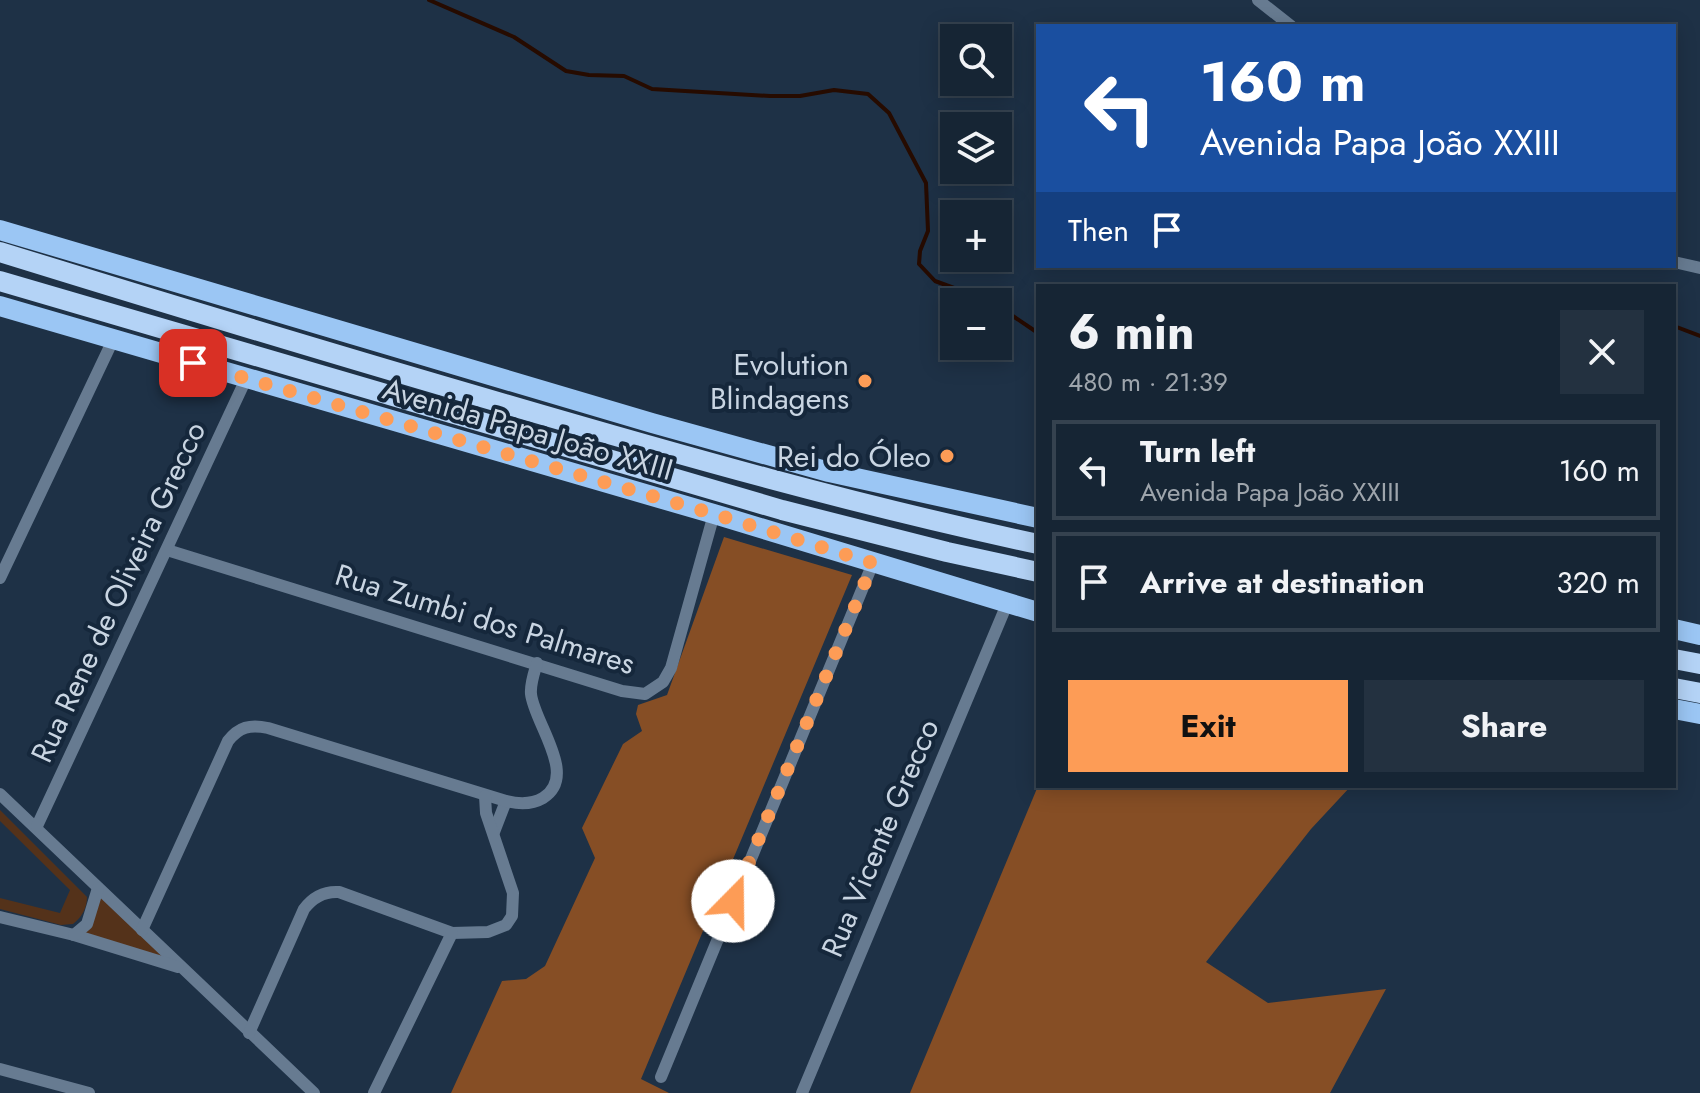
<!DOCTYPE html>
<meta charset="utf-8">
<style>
:root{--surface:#162534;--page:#233140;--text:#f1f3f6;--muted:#9ea5ac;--line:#35424f;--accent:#fd9c56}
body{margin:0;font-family:Jost,sans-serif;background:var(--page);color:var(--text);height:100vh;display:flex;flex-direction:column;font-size:30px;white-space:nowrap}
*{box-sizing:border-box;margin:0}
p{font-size:26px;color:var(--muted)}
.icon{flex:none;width:44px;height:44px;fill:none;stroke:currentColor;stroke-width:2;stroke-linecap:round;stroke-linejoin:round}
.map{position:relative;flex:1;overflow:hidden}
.drawer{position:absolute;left:1036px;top:284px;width:640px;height:504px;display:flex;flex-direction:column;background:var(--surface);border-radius:0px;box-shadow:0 4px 20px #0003,0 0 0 2px var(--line)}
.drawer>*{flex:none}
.guide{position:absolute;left:1036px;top:24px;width:640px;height:244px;border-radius:0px;box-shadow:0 4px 20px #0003,0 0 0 2px var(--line);background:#1a4fa0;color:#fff;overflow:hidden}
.controls{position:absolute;left:940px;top:24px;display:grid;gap:16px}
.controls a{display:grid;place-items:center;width:72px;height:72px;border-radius:0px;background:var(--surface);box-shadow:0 4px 20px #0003,0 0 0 2px var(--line);font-size:40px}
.pin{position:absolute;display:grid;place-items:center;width:68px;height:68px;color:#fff;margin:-34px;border-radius:16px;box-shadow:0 4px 12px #0006}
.me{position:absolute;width:88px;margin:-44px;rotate:22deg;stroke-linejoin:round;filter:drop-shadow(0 0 6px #0008)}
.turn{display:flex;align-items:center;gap:28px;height:168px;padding:0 32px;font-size:36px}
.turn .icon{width:104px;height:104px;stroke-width:2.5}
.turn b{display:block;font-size:56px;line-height:68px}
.then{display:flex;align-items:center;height:76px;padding:0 32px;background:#0003;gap:16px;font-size:30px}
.round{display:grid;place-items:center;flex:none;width:84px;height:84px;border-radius:0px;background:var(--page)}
.overview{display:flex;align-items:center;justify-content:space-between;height:136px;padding:0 32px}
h1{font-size:48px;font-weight:700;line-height:60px}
.cta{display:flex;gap:16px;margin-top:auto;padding:16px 32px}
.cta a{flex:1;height:92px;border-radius:0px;background:var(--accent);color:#111;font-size:32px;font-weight:700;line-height:92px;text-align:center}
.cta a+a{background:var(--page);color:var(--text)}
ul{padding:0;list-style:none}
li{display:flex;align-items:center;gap:24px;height:100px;margin:0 16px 12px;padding:0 16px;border:4px solid var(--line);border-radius:0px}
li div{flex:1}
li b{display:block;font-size:30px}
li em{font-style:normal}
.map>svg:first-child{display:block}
.green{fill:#54321a}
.forest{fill:#864e25}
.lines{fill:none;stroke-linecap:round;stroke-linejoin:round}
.stream{stroke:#260b00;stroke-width:4}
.minor{stroke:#677b91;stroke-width:12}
.primary{stroke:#9bc6f4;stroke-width:20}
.trunk{stroke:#b4d3f6;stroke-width:20}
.route{stroke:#fd9c56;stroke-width:14;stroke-dasharray:0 25.2}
.poi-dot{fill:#fd9c56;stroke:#15273b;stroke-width:3}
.labels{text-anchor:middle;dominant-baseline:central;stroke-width:8;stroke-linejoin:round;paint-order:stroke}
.poi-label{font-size:30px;fill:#c9d5e2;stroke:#15273b;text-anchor:end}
.street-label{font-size:30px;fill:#c9d5e2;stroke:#15273b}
</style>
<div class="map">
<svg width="1700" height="1093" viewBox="0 0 1700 1093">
<rect width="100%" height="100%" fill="#1e3146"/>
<g class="green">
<path d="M0,810L87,897C87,908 82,917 73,924L61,925L0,909V898L60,913L70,890L0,821Z"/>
<path d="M99,893L168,962L84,934Z"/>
</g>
<g class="forest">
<path d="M724,537L852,575L641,1079L669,1093H451L502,981L526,979L545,966L595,858L582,828L623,744L642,731L636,714L638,705L667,695Z"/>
<path d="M1038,786H1351L1311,829L1206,962L1268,1003L1386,989L1330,1093H910Z"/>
</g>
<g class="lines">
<g class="stream">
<path d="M429,0L514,37L566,71L589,75L624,76L652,89L770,96H800L834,90L868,94L889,113L926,183L928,231L920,251L919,264L935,281L992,302"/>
<path d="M998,306L1038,333"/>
<path d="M1674,326L1700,336"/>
</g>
<g class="minor">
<path d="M1258,0L1291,26"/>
<path d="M1674,262L1700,268"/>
<path d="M167,550L622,691L645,694L663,682L671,668L714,514"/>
<path d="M0,578L113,340"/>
<path d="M0,794L314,1093"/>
<path d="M37,826L246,379"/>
<path d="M494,832L506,801"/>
<path d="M0,917L74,935L178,967"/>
<path d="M142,930L228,741C239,727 250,724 268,728L506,801C518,804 531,805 543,798C579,776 534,723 531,694C530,684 534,673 537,663"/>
<path d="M74,935L87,924L98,888"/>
<path d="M249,1033L304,909C313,897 324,891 339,892L452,933L488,932L506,925L512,916L513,893L486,813L485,796"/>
<path d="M0,1069L89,1093"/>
<path d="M661,1077L873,563"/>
<path d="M374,1093L452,933"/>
<path d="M802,1093L1007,604"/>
</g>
<g class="primary">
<path d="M0,230L652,423L829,472L1038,518"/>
<path d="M0,306L714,514L1038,612"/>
<path d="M1674,629L1700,635"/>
<path d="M1674,709L1700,714"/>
</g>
<g class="trunk">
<path d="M0,252C168,304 336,355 505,404C683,456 856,505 1038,544"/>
<path d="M0,281L782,510L947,552L1038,572"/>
<path d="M1674,659L1700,664"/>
<path d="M1674,688L1700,693"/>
</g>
</g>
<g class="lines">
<path class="route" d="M193,363L714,514L873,563L733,901"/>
</g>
<g class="poi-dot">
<circle cx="865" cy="381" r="8"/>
<circle cx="947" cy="456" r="8"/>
</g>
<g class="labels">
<g class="poi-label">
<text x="849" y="364">Evolution<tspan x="849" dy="34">Blindagens</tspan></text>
<text x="931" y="456">Rei do Óleo</text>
</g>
<g class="street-label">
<text transform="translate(528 429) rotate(16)">Avenida Papa João XXIII</text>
<text transform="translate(118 592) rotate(-65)">Rua Rene de Oliveira Grecco</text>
<text transform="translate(485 619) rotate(17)">Rua Zumbi dos Palmares</text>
<text transform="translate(880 838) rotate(-67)">Rua Vicente Grecco</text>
</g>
</g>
</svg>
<div class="controls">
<a><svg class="icon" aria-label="search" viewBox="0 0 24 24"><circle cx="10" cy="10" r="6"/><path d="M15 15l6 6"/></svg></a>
<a><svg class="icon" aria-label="layers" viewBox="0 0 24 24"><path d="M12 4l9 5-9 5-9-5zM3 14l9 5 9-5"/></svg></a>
<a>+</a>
<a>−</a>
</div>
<div class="pin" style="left:193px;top:363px;background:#d93025"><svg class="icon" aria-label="arrive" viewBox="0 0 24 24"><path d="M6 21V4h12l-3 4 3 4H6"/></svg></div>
<svg class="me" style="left:733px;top:901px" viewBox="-20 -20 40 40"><circle r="19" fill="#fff"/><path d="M0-13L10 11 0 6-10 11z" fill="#fd9c56"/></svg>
<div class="guide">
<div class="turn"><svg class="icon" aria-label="left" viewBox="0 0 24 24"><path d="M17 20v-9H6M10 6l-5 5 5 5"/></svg><div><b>160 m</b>Avenida Papa João XXIII</div></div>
<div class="then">Then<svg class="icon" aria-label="arrive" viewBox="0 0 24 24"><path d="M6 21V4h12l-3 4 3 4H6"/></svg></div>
</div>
<section class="drawer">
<div class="overview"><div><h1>6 min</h1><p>480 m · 21:39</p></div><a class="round"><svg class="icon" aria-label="close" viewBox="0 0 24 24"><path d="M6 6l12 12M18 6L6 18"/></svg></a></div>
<ul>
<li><svg class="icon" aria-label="left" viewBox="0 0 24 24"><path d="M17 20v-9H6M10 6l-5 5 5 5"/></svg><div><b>Turn left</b><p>Avenida Papa João XXIII</p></div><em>160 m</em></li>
<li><svg class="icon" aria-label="arrive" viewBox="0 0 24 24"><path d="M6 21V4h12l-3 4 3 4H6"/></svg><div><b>Arrive at destination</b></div><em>320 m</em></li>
</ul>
<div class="cta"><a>Exit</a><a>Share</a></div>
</section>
</div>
